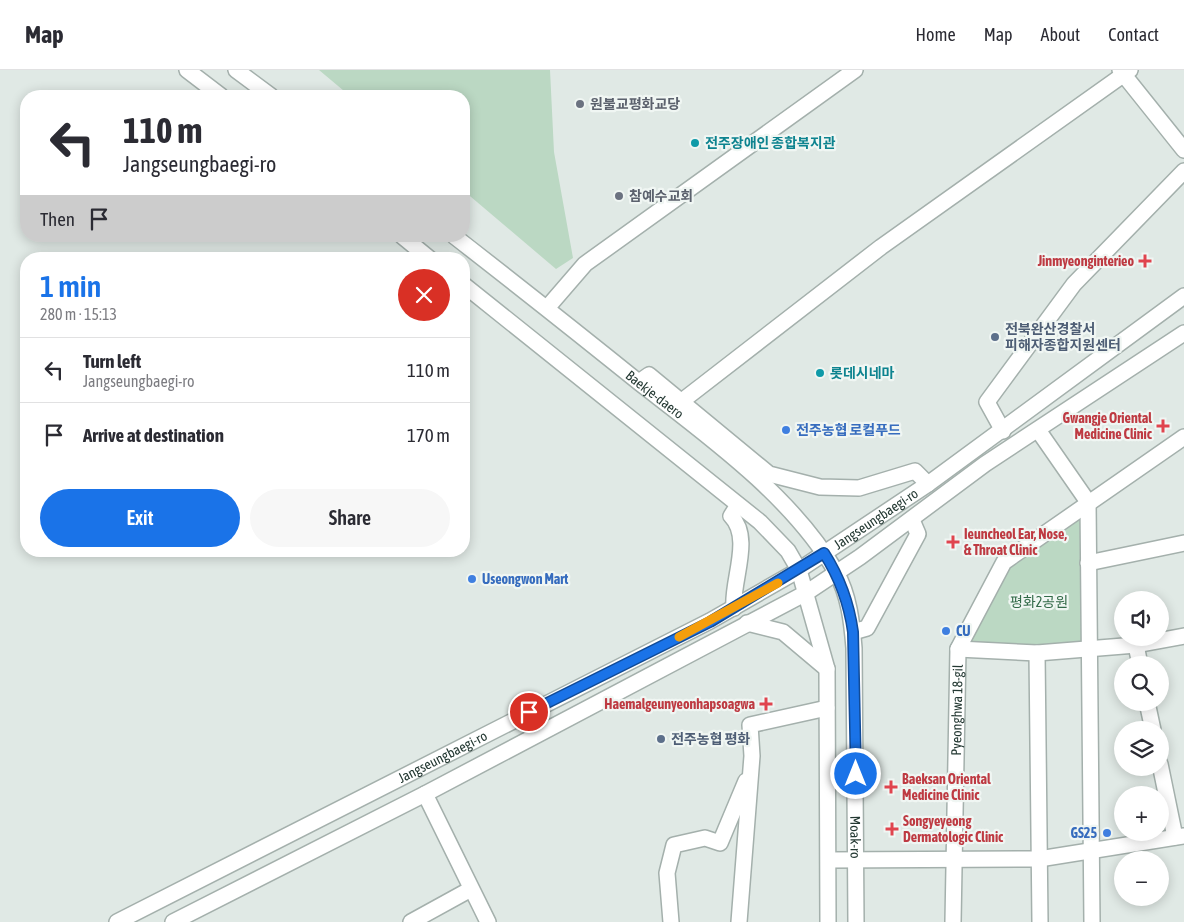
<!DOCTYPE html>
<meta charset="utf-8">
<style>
:root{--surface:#fff;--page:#f7f7f7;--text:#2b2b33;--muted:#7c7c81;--line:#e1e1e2;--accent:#1a73e8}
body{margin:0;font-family:"Asap Condensed","Noto Sans KR",sans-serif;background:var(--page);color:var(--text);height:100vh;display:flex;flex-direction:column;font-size:19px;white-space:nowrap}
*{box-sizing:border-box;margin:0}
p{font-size:16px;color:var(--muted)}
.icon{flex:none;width:28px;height:28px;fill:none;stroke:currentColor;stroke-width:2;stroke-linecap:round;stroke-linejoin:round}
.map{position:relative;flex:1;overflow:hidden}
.sheet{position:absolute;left:20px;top:182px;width:450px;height:305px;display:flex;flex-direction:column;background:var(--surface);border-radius:20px;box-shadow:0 2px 12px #0003}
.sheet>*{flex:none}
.hud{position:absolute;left:20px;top:20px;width:450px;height:152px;border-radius:20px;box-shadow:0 2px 12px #0003;background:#fff;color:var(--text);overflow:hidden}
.tools{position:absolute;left:1114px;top:521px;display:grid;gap:10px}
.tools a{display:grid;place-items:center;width:55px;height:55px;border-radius:50%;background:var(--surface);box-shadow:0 2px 12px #0003;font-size:25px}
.pin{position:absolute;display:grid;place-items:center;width:42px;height:42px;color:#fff;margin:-21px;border:2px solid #fff;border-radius:50%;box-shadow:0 1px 5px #0007}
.me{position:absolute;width:55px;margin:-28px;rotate:0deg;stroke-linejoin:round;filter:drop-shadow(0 0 4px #0008)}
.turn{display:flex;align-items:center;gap:18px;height:105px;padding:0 20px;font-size:22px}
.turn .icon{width:65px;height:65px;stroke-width:2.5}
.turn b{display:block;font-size:35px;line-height:42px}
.then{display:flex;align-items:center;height:48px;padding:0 20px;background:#0003;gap:10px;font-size:19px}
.round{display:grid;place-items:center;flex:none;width:52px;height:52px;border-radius:26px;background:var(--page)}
.headline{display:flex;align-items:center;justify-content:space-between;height:85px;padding:0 20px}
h1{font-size:30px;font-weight:600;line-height:38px;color:var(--accent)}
.cta{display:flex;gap:10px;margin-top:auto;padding:10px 20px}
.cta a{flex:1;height:58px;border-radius:30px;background:var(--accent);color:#fff;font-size:20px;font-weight:600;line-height:58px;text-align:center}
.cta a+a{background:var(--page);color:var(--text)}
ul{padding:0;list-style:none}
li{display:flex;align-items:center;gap:15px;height:65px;padding:0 20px;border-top:1px solid var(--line)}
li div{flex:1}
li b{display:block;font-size:19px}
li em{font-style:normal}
header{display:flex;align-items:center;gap:30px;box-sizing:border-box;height:70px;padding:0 25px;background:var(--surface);border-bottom:1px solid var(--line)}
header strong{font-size:24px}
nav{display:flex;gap:28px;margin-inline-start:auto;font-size:18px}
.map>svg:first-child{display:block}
.green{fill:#bbd8c3}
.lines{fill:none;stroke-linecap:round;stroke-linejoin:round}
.minor-casing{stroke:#a4b0ac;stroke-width:18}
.minor{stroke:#fff;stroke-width:15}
.route-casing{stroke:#114b97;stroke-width:12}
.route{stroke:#1a73e8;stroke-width:9}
.slow{stroke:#f59e0b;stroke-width:9}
.worship-dot{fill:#6b7280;stroke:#f0f6f3;stroke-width:2}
.culture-dot{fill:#0f9aa8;stroke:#f0f6f3;stroke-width:2}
.health-dot{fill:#e0444e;stroke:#f0f6f3;stroke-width:2}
.service-dot{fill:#5c6f8a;stroke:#f0f6f3;stroke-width:2}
.shop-dot{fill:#3f7fe0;stroke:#f0f6f3;stroke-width:2}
.labels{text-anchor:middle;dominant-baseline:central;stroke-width:4.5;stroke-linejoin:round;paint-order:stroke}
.worship-label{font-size:14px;font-weight:bold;fill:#5b616d;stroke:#f0f6f3;text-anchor:start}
.culture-label{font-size:14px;font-weight:bold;fill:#0d838f;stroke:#f0f6f3;text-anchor:start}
.health-label{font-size:14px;font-weight:bold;fill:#be3a42;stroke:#f0f6f3;text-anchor:end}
.service-label{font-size:14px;font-weight:bold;fill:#4e5e75;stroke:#f0f6f3;text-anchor:start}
.street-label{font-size:14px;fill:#233832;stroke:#f0f6f3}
.shop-label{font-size:14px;font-weight:bold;fill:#366cbe;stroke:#f0f6f3;text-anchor:start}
.park-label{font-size:14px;fill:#326a48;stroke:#f0f6f3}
</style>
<header>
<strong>Map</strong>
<nav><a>Home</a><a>Map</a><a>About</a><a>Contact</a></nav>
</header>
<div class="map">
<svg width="1184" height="852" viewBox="0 0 1184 852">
<rect width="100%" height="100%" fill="#e0e9e5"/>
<g class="green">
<path d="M319,0H550L554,82L573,188L556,199L464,121V26H350Z"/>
<path d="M1088,432L1089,579H958L1004,492Z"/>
</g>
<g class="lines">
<g class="minor-casing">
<g id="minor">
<path d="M187,0L221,26"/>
<path d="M236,0L271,26"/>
<path d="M1120,0L1184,80"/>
<path d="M402,166L430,189"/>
<path id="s1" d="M454,166C517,215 579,264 641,314C708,366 793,427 836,502C849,525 852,553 854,578L856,852"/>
<path d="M464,215L760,452L788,481L799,500L827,599L828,852"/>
<path d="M547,238L585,194L855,0"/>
<path d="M639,312L649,305L769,404L820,417L859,418L915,401L928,414"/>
<path d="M682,331L881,177L1130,0"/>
<path d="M1038,360L1088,432L1092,852"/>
<path d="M1003,361L987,332L1074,214L1184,101"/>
<path d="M1088,493L1184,473"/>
<path d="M734,538C731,512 753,468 731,446L738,435"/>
<path d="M747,553L783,562L827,599"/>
<path d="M853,562L867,558L918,464L912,450"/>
<path d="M1136,575L1140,595"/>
<path d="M958,579L1037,583L1136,575L1184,566"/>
<path d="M1037,583L1040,852"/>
<path d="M1147,632L1153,660"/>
<path d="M1160,694L1175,767"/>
<path d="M425,724L488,852"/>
<path d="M829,790L1039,789L1184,766"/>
<path id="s2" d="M117,852L710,551L799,500L928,414L1184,226"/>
<path d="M173,852L425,724L806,523L860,487L985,394L1184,263"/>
<path d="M411,852L471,819"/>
<path d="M671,852L667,803L674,775L705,768L720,773L746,711"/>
<path d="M739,852L752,686L750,655L827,638"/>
<path id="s3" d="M953,852L958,579L1004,492L1184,367"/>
</g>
</g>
<use href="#minor" class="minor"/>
</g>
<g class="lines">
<g class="route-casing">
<path id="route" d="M529,642L710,552L824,483C840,508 849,533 853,562L856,704"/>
</g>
<use href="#route" class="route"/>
<path class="slow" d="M679,567L778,513"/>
</g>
<g class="worship-dot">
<circle cx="580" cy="34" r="5"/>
<circle cx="619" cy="126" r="5"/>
</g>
<g class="culture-dot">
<circle cx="695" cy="73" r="5"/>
<circle cx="820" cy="303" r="5"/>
</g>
<g class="health-dot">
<path d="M1142.5 183.5h5v5h5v5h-5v5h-5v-5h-5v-5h5z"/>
<path d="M1160.5 348.5h5v5h5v5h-5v5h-5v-5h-5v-5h5z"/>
<path d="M950.5 464.5h5v5h5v5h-5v5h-5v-5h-5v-5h5z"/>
<path d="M763.5 626.5h5v5h5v5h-5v5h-5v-5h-5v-5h5z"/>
<path d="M888.5 709.5h5v5h5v5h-5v5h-5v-5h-5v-5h5z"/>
<path d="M889.5 751.5h5v5h5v5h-5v5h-5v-5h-5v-5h5z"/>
</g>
<g class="service-dot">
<circle cx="995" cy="267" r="5"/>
<circle cx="661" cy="669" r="5"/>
</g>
<g class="shop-dot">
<circle cx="786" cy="360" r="5"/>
<circle cx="472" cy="509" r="5"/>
<circle cx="946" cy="561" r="5"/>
<circle cx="1107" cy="763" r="5"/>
</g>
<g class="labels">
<g class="worship-label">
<text x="590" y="34">원불교평화교당</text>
<text x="629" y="126">참예수교회</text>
</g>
<g class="culture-label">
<text x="705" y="73">전주장애인 종합복지관</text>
<text x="830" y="303">롯데시네마</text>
</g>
<g class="health-label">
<text x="1134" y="191">Jinmyeonginterieo</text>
<text x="1152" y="348">Gwangje Oriental<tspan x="1152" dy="16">Medicine Clinic</tspan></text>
<text x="964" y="464" text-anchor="start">Ieuncheol Ear, Nose,<tspan x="964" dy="16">&amp; Throat Clinic</tspan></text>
<text x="755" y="634">Haemalgeunyeonhapsoagwa</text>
<text x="902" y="709" text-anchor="start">Baeksan Oriental<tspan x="902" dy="16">Medicine Clinic</tspan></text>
<text x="903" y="751" text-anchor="start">Songyeyeong<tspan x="903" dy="16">Dermatologic Clinic</tspan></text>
</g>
<g class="service-label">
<text x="1005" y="259">전북완산경찰서<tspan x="1005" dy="16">피해자종합지원센터</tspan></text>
<text x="671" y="669">전주농협 평화</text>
</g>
<g class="street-label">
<text stroke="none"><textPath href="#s1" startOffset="256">Baekje-daero</textPath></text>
<text stroke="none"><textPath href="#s2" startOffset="860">Jangseungbaegi-ro</textPath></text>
<text stroke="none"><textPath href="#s3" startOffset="212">Pyeonghwa 18-gil</textPath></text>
<text stroke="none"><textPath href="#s2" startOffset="365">Jangseungbaegi-ro</textPath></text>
<text stroke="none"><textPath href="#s1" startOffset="779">Moak-ro</textPath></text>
</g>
<g class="shop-label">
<text x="796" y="360">전주농협 로컬푸드</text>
<text x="482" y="509">Useongwon Mart</text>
<text x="956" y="561">CU</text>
<text x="1097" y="763" text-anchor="end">GS25</text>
</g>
<g class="park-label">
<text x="1039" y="532">평화2공원</text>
</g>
</g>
</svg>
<div class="tools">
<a><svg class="icon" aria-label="sound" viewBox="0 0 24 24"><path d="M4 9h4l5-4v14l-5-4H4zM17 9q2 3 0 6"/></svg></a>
<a><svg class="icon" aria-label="search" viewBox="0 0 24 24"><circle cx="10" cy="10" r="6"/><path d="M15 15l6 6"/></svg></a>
<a><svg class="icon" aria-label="layers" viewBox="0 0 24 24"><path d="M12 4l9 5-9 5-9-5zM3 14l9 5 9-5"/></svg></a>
<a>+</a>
<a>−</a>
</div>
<div class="pin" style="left:529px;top:642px;background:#d93025"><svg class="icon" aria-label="arrive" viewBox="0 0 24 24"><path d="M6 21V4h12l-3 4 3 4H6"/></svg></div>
<svg class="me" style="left:856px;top:704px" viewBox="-20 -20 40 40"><circle r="17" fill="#1a73e8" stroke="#fff" stroke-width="3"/><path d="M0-11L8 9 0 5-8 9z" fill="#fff"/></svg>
<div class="hud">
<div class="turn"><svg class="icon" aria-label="left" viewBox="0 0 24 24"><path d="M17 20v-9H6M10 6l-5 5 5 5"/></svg><div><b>110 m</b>Jangseungbaegi-ro</div></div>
<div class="then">Then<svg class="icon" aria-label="arrive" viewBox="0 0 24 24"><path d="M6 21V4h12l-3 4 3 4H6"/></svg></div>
</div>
<section class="sheet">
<div class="headline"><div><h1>1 min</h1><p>280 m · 15:13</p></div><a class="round" style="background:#d93025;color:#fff"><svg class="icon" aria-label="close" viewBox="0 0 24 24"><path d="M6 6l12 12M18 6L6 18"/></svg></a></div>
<ul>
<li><svg class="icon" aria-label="left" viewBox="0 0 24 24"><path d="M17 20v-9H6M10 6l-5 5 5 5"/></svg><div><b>Turn left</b><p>Jangseungbaegi-ro</p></div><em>110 m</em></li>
<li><svg class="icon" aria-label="arrive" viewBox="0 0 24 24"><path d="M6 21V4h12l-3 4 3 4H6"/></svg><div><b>Arrive at destination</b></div><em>170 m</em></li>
</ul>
<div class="cta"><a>Exit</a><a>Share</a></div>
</section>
</div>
